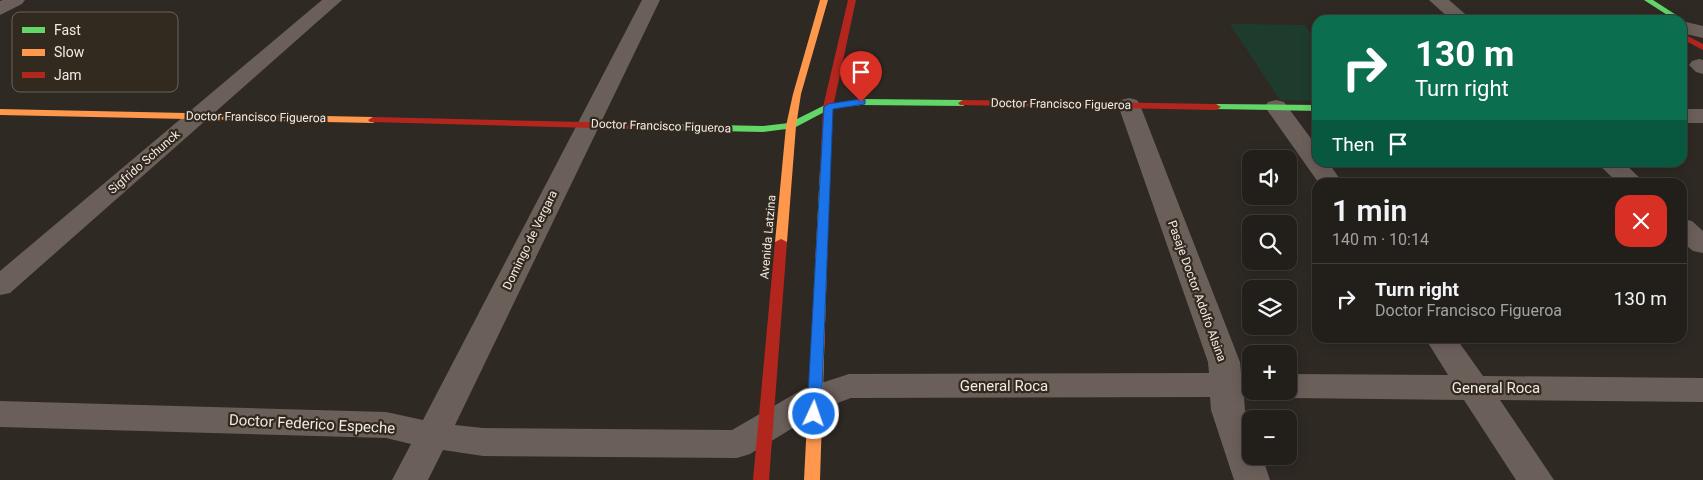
<!DOCTYPE html>
<meta charset="utf-8">
<style>
:root{--surface:#221f1a;--page:#2a2723;--text:#f1f3f6;--muted:#a2a2a2;--line:#3f3d39}
body{margin:0;font-family:Roboto,sans-serif;background:var(--page);color:var(--text);height:100vh;display:flex;flex-direction:column;font-size:19px;white-space:nowrap}
*{box-sizing:border-box;margin:0}
p{font-size:16px;color:var(--muted)}
.icon{flex:none;width:28px;height:28px;fill:none;stroke:currentColor;stroke-width:2;stroke-linecap:round;stroke-linejoin:round}
.map{position:relative;flex:1;overflow:hidden}
.panel{position:absolute;left:1312px;top:178px;width:375px;height:165px;display:flex;flex-direction:column;background:var(--surface);border-radius:15px;box-shadow:0 2px 12px #0003,0 0 0 1px var(--line)}
.panel>*{flex:none}
.hud{position:absolute;left:1312px;top:15px;width:375px;height:152px;border-radius:15px;box-shadow:0 2px 12px #0003,0 0 0 1px var(--line);background:#0b6e4f;color:#fff;overflow:hidden}
.tools{position:absolute;left:1242px;top:150px;display:grid;gap:10px}
.tools a{display:grid;place-items:center;width:55px;height:55px;border-radius:10px;background:var(--surface);box-shadow:0 2px 12px #0003,0 0 0 1px var(--line);font-size:25px}
.pin{position:absolute;display:grid;place-items:center;width:42px;height:42px;color:#fff;margin:-51px -21px;border-radius:50% 50% 50% 0;rotate:-45deg;box-shadow:0 0 5px #0007}
.pin .icon{rotate:45deg}
.me{position:absolute;width:55px;margin:-28px;rotate:3deg;stroke-linejoin:round;filter:drop-shadow(0 0 4px #0008)}
.turn{display:flex;align-items:center;gap:18px;height:105px;padding:0 20px;font-size:22px}
.turn .icon{width:65px;height:65px;stroke-width:2.5}
.turn b{display:block;font-size:35px;line-height:42px}
.then{display:flex;align-items:center;height:48px;padding:0 20px;background:#0003;gap:10px;font-size:19px}
.round{display:grid;place-items:center;flex:none;width:52px;height:52px;border-radius:15px;background:var(--page)}
.summary{display:flex;align-items:center;justify-content:space-between;height:85px;padding:0 20px}
h1{font-size:30px;font-weight:600;line-height:38px}
ul{padding:0;list-style:none}
li{display:flex;align-items:center;gap:15px;height:70px;padding:0 20px;border-top:1px solid var(--line)}
li div{flex:1}
li b{display:block;font-size:19px}
li em{font-style:normal}
.map>svg:first-child{display:block}
.green{fill:#1e3c2d}
.lines{fill:none;stroke-linecap:round;stroke-linejoin:round}
.street{fill:#6b5f5a;fill-rule:evenodd}
.fast{fill:#63d668;fill-rule:evenodd}
.slow{fill:#ff974d;fill-rule:evenodd}
.jam{fill:#b3261e;fill-rule:evenodd}
.route{fill:#1a73e8;stroke:#114b97}
.labels{text-anchor:middle;dominant-baseline:central;stroke-width:4.5;stroke-linejoin:round;paint-order:stroke}
.street-label{font-size:12px;fill:#f1ebe5;stroke:#32291f}
.near-street-label{font-size:15px;fill:#f1ebe5;stroke:#32291f}
.key{fill:#32291f;stroke:#6b635a;stroke-width:1}
.key-label{font-size:14px;fill:#f1ebe5}
</style>
<div class="map">
<svg width="1703" height="480" viewBox="0 0 1703 480">
<rect width="100%" height="100%" fill="#2e2923"/>
<path class="green" d="M1230,24L1305,25L1317,41V101L1280,100Z"/>
<g class="lines">
<g class="street">
<path d="M3,0H25L22,4L0,15V1Z"/>
<path d="M322,0H342L10,293L0,295V271Z"/>
<path d="M642,0H660L455,425L483,428L732,430L803,389L849,374L1209,373L1208,362L1118,105L1121,100L1129,98L1137,100L1140,105L1240,362L1241,373H1251V391H1264L1251,397H1244L1245,410L1251,427V456H1262L1270,480H1234L1211,410L1210,397L851,398L827,407L750,454L737,458L483,456L443,450L428,480H392L411,444L386,438L0,427V401L386,412L423,420Z"/>
<path d="M1429,0H1449L1472,20H1451Z"/>
<path d="M1682,21L1703,26V38L1682,33Z"/>
<path d="M1699,59L1703,60V74L1696,72L1689,65L1692,61Z"/>
<path d="M1276,100L1284,102L1318,148V162H1328L1342,182H1318L1265,107L1268,102Z"/>
<rect x="1682" y="109" width="21" height="14"/>
<path d="M1596,162H1623L1644,182H1617Z"/>
<path d="M1682,219L1692,221L1703,231V253L1693,251L1682,242Z"/>
<path d="M1425,338H1456L1483,376L1703,378V402L1500,400L1554,480H1516L1464,400L1289,398L1277,394L1275,391H1289V374L1448,375Z"/>
</g>
<g class="fast">
<path d="M1644,0H1653L1684,20L1682,22V20H1675Z"/>
<path d="M861,99L963,100L968,103L963,106L861,105L830,109L794,128L763,132L670,130L665,127L670,124L763,126L789,123L825,105Z"/>
<path d="M1216,104L1318,105V111L1213,109L1211,107Z"/>
</g>
<g class="slow">
<path d="M820,0H828L801,94L796,126L787,242L781,245L775,242L786,126L793,94Z"/>
<path d="M0,109L373,117L378,120L373,123L0,115Z"/>
<path d="M825,167L830,170L820,480H804L820,170Z"/>
</g>
<g class="jam">
<path d="M848,0H856L833,107L830,170L825,173L820,170L823,107Z"/>
<path d="M1682,33L1703,44V50L1682,39Z"/>
<path d="M963,100L1216,104L1221,107L1216,110L960,105L958,103Z"/>
<path d="M373,117L670,124L675,127L670,130L370,122L368,120Z"/>
<path d="M781,239L787,242L769,480H753L775,242Z"/>
</g>
</g>
<path class="route" d="M861,99L865,100V104L833,109L821,414L819,418H809L807,414L824,107L828,104Z"/>
<g class="labels">
<g class="street-label">
<text transform="translate(1061 104) rotate(1)">Doctor Francisco Figueroa</text>
<text transform="translate(256 117) rotate(1)">Doctor Francisco Figueroa</text>
<text transform="translate(661 126) rotate(2)">Doctor Francisco Figueroa</text>
<text transform="translate(144 162) rotate(-41)">Sigfrido Schunck</text>
<text transform="translate(768 237) rotate(-85)">Avenida Latzina</text>
<text transform="translate(530 240) rotate(-64)">Domingo de Vergara</text>
<text transform="translate(1197 291) rotate(70)">Pasaje Doctor Adolfo Alsina</text>
</g>
<g class="near-street-label">
<text x="1004" y="386">General Roca</text>
<text x="1496" y="388">General Roca</text>
<text transform="translate(312 424) rotate(3)">Doctor Federico Espeche</text>
</g>
</g>
<rect x="12" y="12" width="166" height="80" rx="8" class="key"/>
<rect x="22" y="27" width="23" height="6" fill="#63d668"/>
<rect x="22" y="49" width="23" height="7" fill="#ff974d"/>
<rect x="22" y="72" width="23" height="6" fill="#b3261e"/>
<g class="key-label">
<text x="54" y="35">Fast</text>
<text x="54" y="57">Slow</text>
<text x="54" y="80">Jam</text>
</g>
</svg>
<div class="tools">
<a><svg class="icon" aria-label="sound" viewBox="0 0 24 24"><path d="M4 9h4l5-4v14l-5-4H4zM17 9q2 3 0 6"/></svg></a>
<a><svg class="icon" aria-label="search" viewBox="0 0 24 24"><circle cx="10" cy="10" r="6"/><path d="M15 15l6 6"/></svg></a>
<a><svg class="icon" aria-label="layers" viewBox="0 0 24 24"><path d="M12 4l9 5-9 5-9-5zM3 14l9 5 9-5"/></svg></a>
<a>+</a>
<a>−</a>
</div>
<div class="pin" style="left:861px;top:102px;background:#d93025"><svg class="icon" aria-label="arrive" viewBox="0 0 24 24"><path d="M6 21V4h12l-3 4 3 4H6"/></svg></div>
<svg class="me" style="left:814px;top:414px" viewBox="-20 -20 40 40"><circle r="17" fill="#1a73e8" stroke="#fff" stroke-width="3"/><path d="M0-11L8 9 0 5-8 9z" fill="#fff"/></svg>
<div class="hud">
<div class="turn"><svg class="icon" aria-label="right" viewBox="0 0 24 24"><path d="M7 20v-9h11M14 6l5 5-5 5"/></svg><div><b>130 m</b>Turn right</div></div>
<div class="then">Then<svg class="icon" aria-label="arrive" viewBox="0 0 24 24"><path d="M6 21V4h12l-3 4 3 4H6"/></svg></div>
</div>
<section class="panel">
<div class="summary"><div><h1>1 min</h1><p>140 m · 10:14</p></div><a class="round" style="background:#d93025;color:#fff"><svg class="icon" aria-label="close" viewBox="0 0 24 24"><path d="M6 6l12 12M18 6L6 18"/></svg></a></div>
<ul>
<li><svg class="icon" aria-label="right" viewBox="0 0 24 24"><path d="M7 20v-9h11M14 6l5 5-5 5"/></svg><div><b>Turn right</b><p>Doctor Francisco Figueroa</p></div><em>130 m</em></li>
</ul>
</section>
</div>
